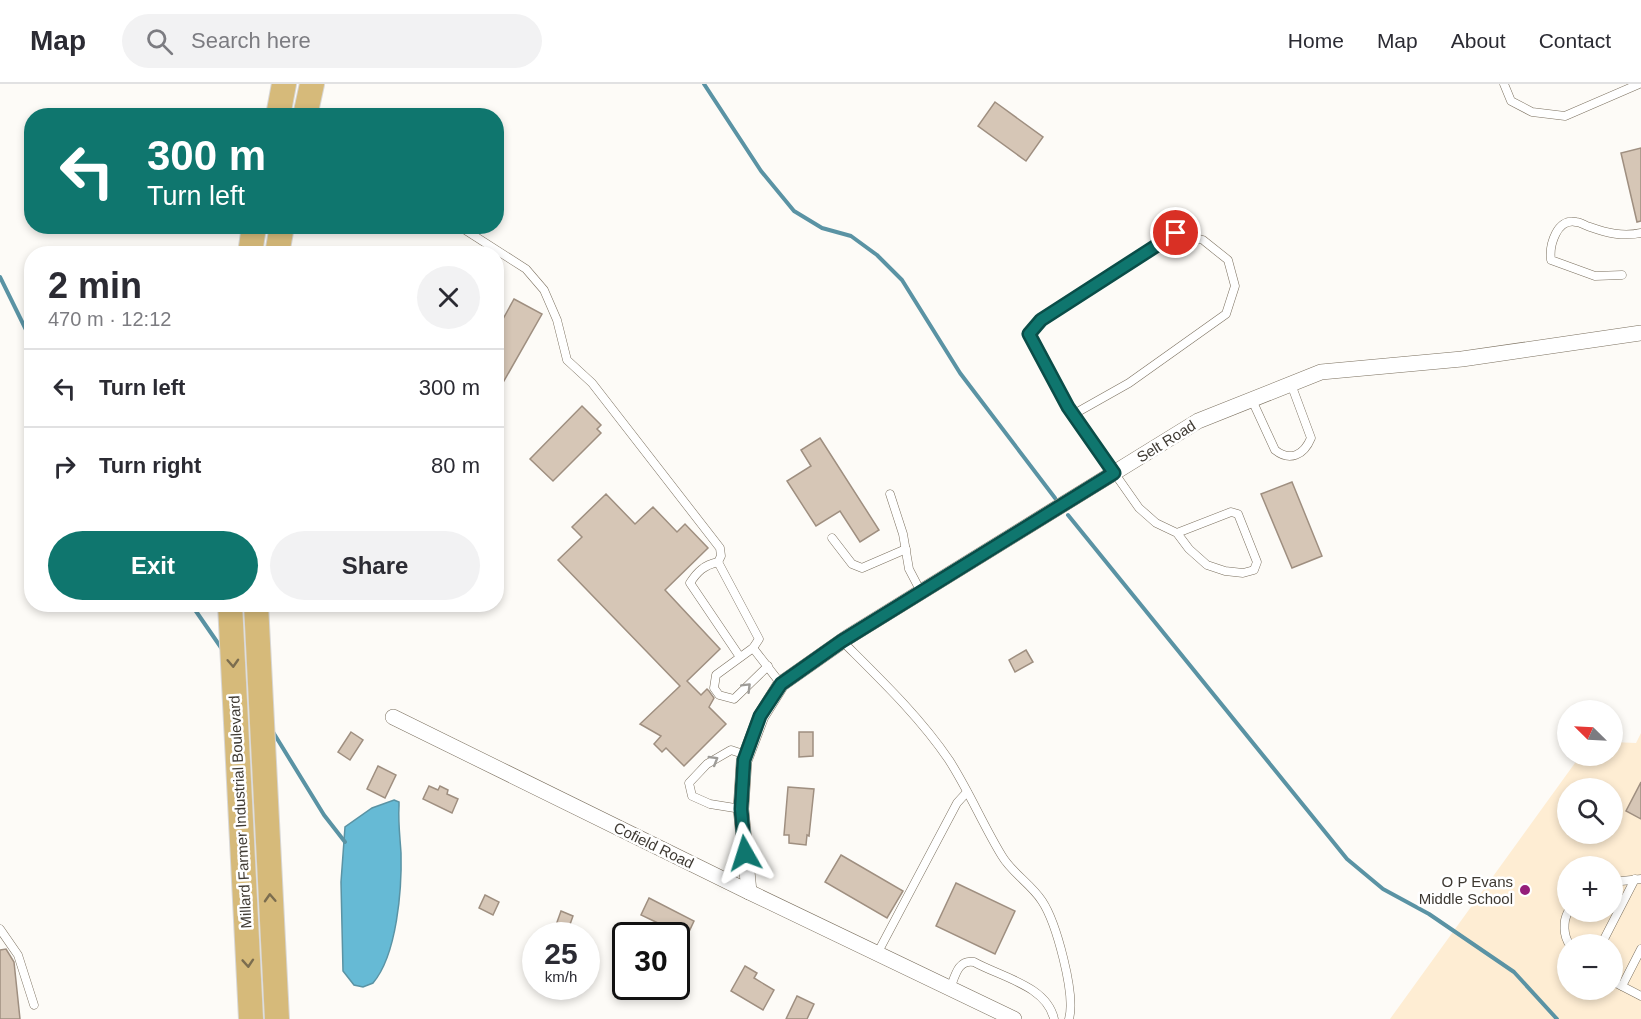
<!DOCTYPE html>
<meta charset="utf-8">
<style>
:root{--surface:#fff;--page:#f2f2f3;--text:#2b2b33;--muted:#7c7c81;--line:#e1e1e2;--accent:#0f766e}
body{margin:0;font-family:Arial,sans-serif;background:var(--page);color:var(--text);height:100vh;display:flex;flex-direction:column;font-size:22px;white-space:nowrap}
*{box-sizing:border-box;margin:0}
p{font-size:20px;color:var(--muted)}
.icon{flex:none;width:33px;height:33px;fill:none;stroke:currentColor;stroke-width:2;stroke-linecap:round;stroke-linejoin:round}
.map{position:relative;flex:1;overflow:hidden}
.drawer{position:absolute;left:24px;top:162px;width:480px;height:366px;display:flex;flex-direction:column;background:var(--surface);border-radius:24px;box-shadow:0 3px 9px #0003}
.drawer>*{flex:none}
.top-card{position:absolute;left:24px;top:24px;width:480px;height:126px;border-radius:24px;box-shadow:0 3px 9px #0003;background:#0f766e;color:#fff;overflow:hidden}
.needle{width:39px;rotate:294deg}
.controls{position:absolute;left:1557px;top:616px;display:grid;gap:12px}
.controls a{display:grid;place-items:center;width:66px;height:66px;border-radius:50%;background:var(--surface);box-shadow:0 3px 9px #0003;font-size:30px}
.speed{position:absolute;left:522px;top:838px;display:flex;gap:12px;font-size:30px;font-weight:700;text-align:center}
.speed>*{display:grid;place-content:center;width:78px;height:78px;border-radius:50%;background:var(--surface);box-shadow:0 3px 9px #0003;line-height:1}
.speed small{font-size:15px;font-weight:400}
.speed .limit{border:3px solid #111;border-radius:9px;background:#fff;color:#111}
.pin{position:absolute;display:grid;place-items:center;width:51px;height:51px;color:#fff;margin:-26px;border:3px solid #fff;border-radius:50%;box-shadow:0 2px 6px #0007}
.me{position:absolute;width:66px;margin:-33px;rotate:354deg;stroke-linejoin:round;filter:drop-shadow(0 0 4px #0008)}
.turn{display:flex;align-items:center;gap:21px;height:126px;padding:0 24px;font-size:27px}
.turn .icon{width:78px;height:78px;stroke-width:2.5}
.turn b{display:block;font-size:42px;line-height:51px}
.round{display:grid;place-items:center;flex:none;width:63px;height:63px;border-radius:32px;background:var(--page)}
.overview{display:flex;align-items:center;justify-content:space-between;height:102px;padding:0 24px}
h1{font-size:36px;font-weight:800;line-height:45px}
.primary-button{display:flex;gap:12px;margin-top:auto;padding:12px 24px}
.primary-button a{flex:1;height:69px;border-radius:36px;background:var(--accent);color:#fff;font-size:24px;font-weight:800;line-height:69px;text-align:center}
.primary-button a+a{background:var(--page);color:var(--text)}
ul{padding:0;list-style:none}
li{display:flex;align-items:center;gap:18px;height:78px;padding:0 24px;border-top:2px solid var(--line)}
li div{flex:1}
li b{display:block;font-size:22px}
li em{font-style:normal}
header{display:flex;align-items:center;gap:36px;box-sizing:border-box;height:84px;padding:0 30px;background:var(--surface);border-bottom:2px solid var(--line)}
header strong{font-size:28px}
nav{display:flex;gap:33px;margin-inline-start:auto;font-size:21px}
.search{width:420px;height:54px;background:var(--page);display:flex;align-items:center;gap:15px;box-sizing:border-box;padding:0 21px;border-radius:33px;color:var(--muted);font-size:22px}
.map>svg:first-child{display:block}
.built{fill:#feedd3;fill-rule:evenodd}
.water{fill:#66bad5;stroke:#5a93a4;stroke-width:1.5}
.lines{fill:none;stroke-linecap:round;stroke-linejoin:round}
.stream{stroke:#5a93a4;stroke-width:4}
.building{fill:#d6c6b6;stroke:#9f8f80;stroke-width:1.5}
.service-casing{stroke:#7b705f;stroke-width:9}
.minor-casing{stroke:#7b705f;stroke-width:16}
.primary-casing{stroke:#d8d7d6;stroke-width:26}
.service{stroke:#fff;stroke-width:8}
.minor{stroke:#fff;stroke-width:15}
.primary{stroke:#d6ba7a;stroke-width:24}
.oneway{stroke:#7b6d4f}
.oneway2{stroke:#9e9c98}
.route-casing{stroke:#0a4d48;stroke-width:15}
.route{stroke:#0f766e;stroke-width:10}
.poi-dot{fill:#951e7a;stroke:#fff;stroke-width:2}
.labels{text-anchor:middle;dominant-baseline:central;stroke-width:5;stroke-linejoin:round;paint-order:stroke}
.street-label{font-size:15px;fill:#3e3932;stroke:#fff}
.poi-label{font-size:15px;fill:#3e3932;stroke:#fff;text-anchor:end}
</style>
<header>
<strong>Map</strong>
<div class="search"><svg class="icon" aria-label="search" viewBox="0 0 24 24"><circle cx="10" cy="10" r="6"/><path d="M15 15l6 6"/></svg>Search here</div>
<nav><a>Home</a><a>Map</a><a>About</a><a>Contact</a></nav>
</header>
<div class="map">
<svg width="1641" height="935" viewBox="0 0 1641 935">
<rect width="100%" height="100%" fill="#fdfbf7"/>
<path class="built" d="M1641,649V935H1390L1580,672H1612L1613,658L1636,659ZM1568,705H1612V750H1568ZM1568,783H1612V828H1568ZM1568,861H1612V906H1568Z"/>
<path class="water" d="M394,716L399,718V722C398,738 400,753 401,769C402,805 397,871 373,899L363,903L354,901L343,887L341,798L345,743L372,724Z"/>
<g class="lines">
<g class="stream">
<path d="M704,0L761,87L794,127L822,144L851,152L877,171L902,196L960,289L1055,414"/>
<path d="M0,193L32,258"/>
<path d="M1068,431L1347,775L1383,805L1429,830L1514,888L1557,935"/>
<path d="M191,520L222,565"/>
<path d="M273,648L324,731L345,758"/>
</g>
</g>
<g class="building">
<path d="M995,18L1043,53L1026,77L978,42Z"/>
<path d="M1641,64V137L1637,138L1621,69Z"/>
<path d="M514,215L542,230L496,311V231L503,235Z"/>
<path d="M582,322L601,341L597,345L601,349L553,397L530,375Z"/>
<path d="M820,354L879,446L860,458L840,427L816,442L787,397L811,382L801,366Z"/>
<path d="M1292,398L1322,472L1292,484L1261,410Z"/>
<path d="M606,410L635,440L653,423L677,448L685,440L708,464L665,506L720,565L687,597L701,611L707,605L709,607L714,614L709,623L726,640L684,682L666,664L662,668L654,660L661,652L640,640L680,602L558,476L582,453L572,443Z"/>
<path d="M1026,566L1033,578L1015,588L1009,576Z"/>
<path d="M351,648L363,656L350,676L338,668Z"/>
<path d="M799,648H813V672L799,673Z"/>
<path d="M378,682L396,691L385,714L367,705Z"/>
<path d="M1641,698V735L1626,727Z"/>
<path d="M429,702L438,706L440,702L448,706L447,710L458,715L452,729L423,715Z"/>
<path d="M788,703L814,705L809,752L807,751L806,761L789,759V751H784Z"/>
<path d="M841,771L903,807L887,834L825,798Z"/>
<path d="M956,799L1015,827L995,870L936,842Z"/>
<path d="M485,811L499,818L493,831L479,824Z"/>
<path d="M649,814L694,837L687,852H672L658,845L660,840L641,831Z"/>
<path d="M561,827L573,832L568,846L556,841Z"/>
<path d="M6,865L14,878L20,935H0V866Z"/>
<path d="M745,882L757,889L754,894L774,906L763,926L731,907Z"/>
<path d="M797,912L814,920L807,935H786Z"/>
</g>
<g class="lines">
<g class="service-casing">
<g id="service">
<path d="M1504,0L1511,17L1532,28L1565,32L1639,0"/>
<path d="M459,142L526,185L544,206L557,236L567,276L592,299L720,464L721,472L718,478C704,481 697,488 690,499L740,573"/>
<path d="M1622,191L1595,192L1551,176C1549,161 1557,134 1576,138C1581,138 1585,142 1590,143C1607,149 1623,153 1641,149"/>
<path d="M1252,316L1275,366C1290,378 1304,371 1311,354L1291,300"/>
<path d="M1074,330L1129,299L1226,230L1235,202L1228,176L1203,156L1176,149L1041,236L1029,250L1068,323L1139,424L1156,439L1177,449L1189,465L1207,481L1225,487L1243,489L1254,486L1257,478L1238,430L1231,428L1177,449"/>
<path d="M890,410L903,450L909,485L921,508"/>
<path d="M832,454L852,480L862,484L906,465"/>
<path d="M718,478L759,555L753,564L716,591L714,604L719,611L734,615L768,582"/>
<path d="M842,557C880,595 919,632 949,676C969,707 983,741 1002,772C1012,789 1031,800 1042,817C1056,838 1076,910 1069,935"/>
<path d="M753,564L781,600"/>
<path d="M741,725L710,720L692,712L689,699L707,680L731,666L746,671"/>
<path d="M1612,798L1641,795"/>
<path d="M1568,828C1563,837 1563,852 1570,861"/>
<path d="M0,845L18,871L34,921"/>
<path d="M1601,861L1635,795"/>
<path d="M877,870L957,719L967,708"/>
<path d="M1612,897L1641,912"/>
<path d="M1622,902L1641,865"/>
<path d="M950,905C955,892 958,875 974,878C1001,893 1047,902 1054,935"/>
</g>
</g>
<g class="minor-casing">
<g id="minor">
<path d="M393,633L749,808L1014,935"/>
<path d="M749,808L741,725L744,677L761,632L781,600L848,553L1198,337L1321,288L1462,275L1641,249"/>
</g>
</g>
<g class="primary-casing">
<g id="primary">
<path d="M278,32L284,0"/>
<path d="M305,32L312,0"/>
<path d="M250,170L254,142"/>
<path d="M277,170L282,142"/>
<path d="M230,520L251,935"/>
<path d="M256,520L277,935"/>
</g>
</g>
<use href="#service" class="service"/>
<use href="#minor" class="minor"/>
<use href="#primary" class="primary"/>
</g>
<defs><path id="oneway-chevron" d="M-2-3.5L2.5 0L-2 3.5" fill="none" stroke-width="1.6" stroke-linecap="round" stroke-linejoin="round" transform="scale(1.5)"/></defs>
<g class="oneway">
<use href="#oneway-chevron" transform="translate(233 579) rotate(87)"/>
<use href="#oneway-chevron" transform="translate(270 814) rotate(-93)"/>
<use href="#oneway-chevron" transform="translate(248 879) rotate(86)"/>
</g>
<g class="oneway2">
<use href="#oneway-chevron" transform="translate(747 603) rotate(-45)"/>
<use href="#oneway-chevron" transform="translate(714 676) rotate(-31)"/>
</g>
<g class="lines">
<g class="route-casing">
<path id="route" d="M745,769L741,725L744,676L760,632L781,600L842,557L1114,389L1068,323L1029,250L1041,236L1176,149"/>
</g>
<use href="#route" class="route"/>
</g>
<circle class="poi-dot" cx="1525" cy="806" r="6"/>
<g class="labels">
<g class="street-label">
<text transform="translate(1166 357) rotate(-32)">Selt Road</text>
<text transform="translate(240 728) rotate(-93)">Millard Farmer Industrial Boulevard</text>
<text transform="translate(654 761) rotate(26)">Cofield Road</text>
</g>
<g class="poi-label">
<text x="1513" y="797">O P Evans<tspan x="1513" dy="17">Middle School</tspan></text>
</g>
</g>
</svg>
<div class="controls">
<a><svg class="needle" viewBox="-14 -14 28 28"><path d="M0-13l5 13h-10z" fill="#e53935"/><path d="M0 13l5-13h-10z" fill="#7c7c81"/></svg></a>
<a><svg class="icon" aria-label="search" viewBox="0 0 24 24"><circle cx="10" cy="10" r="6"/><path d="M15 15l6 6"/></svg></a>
<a>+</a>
<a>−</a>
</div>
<div class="speed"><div>25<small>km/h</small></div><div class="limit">30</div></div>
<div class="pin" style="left:1176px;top:149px;background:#d93025"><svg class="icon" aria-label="arrive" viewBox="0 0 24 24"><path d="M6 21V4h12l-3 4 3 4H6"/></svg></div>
<svg class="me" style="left:745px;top:769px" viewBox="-20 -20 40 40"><path d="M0-17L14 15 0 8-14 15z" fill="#0f766e" stroke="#fff" stroke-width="4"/></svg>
<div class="top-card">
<div class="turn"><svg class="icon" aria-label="left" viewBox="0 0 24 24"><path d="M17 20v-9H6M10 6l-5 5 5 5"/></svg><div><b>300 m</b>Turn left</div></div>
</div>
<section class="drawer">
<div class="overview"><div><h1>2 min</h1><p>470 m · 12:12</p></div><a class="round"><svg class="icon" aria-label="close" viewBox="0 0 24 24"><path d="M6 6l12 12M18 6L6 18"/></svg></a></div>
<ul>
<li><svg class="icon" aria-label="left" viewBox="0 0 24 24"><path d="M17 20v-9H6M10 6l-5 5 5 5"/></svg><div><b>Turn left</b></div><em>300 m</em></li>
<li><svg class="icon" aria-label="right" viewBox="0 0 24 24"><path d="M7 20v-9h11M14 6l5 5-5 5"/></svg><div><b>Turn right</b></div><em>80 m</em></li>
</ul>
<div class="primary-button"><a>Exit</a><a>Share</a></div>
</section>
</div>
